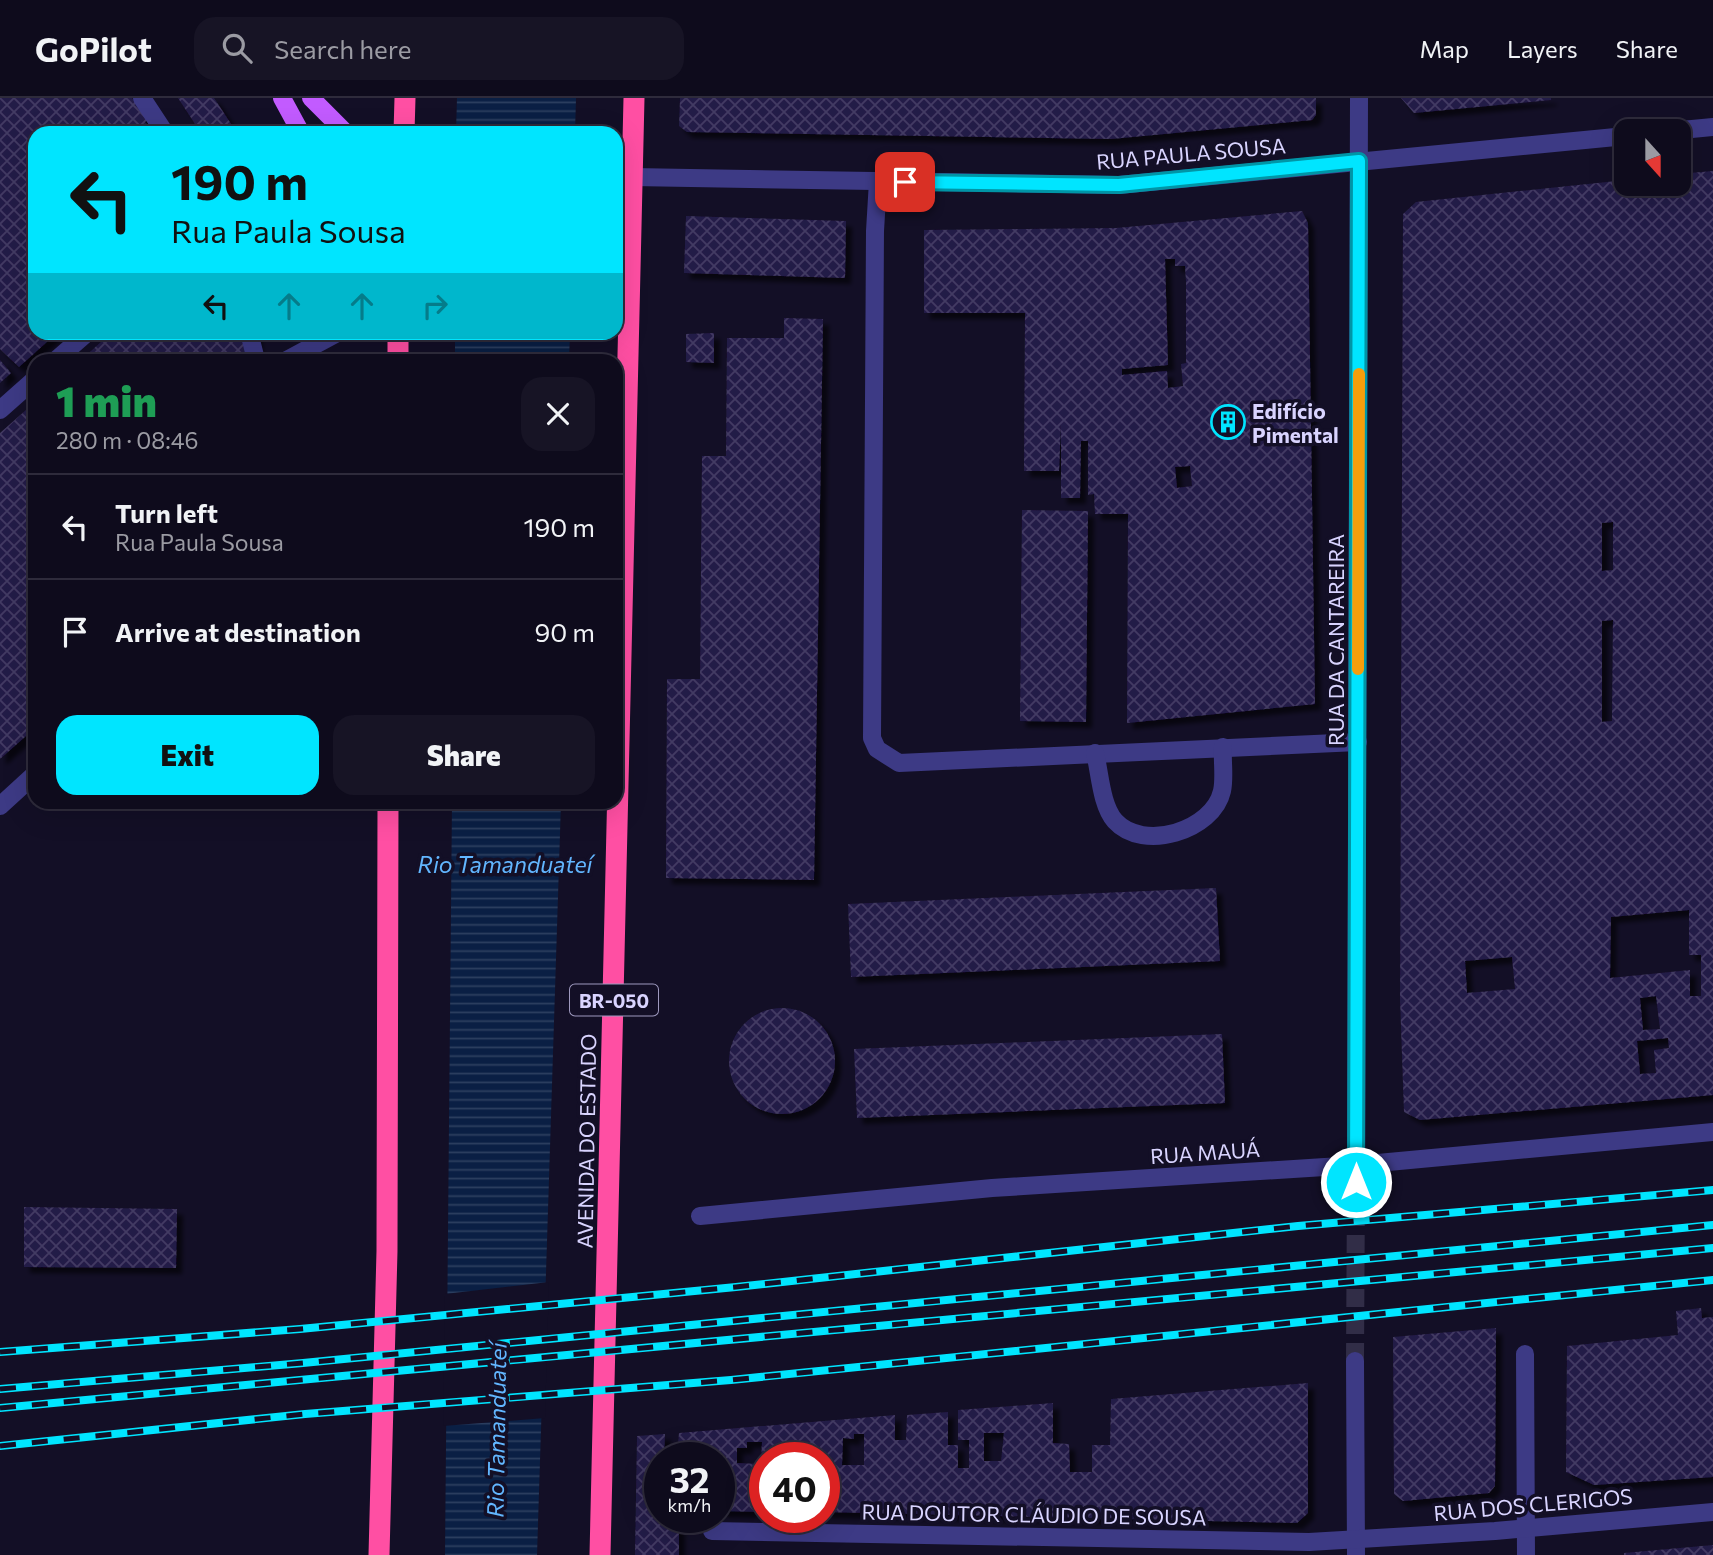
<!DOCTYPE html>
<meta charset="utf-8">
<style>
:root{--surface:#0e0b1c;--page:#171425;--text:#f1f3f6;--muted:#9b9ba3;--line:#2e2b3b;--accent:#00e5ff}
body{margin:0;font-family:Commissioner,sans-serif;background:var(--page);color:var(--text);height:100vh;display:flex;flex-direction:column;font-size:26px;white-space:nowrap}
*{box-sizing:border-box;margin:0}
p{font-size:23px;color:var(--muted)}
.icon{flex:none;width:38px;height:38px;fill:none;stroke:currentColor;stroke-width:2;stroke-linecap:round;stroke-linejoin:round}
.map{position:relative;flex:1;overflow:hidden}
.panel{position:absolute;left:28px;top:256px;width:595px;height:455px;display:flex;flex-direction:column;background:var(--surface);border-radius:21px;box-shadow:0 7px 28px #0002,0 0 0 2px var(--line)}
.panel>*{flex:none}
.top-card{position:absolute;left:28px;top:28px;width:595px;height:214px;border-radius:21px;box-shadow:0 7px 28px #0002,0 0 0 2px var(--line);background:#00e5ff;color:#111;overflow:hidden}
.needle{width:46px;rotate:159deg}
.buttons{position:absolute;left:1614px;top:21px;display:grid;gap:14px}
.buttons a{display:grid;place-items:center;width:77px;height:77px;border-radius:14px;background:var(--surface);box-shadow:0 7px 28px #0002,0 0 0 2px var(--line);font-size:35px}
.speed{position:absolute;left:644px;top:1344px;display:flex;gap:14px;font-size:35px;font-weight:700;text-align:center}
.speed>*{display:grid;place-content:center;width:91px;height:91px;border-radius:50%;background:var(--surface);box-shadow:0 7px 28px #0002,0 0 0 2px var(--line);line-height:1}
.speed small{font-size:18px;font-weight:400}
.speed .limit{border:10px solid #d22;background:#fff;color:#111}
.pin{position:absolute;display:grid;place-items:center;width:60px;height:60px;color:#fff;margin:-30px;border-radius:14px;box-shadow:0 4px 10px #0006}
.me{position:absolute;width:77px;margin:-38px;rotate:0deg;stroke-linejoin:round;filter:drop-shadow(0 0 5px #0008)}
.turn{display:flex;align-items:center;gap:24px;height:147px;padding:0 28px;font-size:32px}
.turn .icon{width:91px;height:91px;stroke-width:2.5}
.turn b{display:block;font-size:49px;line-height:60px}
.lanes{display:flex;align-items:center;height:66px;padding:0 28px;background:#0003;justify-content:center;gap:35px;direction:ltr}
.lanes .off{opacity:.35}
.round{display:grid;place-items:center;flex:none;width:74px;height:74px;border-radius:21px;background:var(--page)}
.summary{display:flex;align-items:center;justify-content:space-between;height:119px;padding:0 28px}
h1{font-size:42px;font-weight:800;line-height:52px;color:#1e9e55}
.primary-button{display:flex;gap:14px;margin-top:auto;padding:14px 28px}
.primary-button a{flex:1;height:80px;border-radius:21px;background:var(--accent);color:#111;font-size:28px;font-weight:800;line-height:80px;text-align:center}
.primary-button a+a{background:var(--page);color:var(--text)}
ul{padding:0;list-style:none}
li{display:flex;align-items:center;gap:21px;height:105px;padding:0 28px;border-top:2px solid var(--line)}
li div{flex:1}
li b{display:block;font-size:26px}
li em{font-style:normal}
header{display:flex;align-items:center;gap:42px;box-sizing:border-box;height:98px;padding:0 35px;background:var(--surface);border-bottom:2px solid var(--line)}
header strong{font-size:33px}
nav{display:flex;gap:38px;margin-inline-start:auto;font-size:24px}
.search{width:490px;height:63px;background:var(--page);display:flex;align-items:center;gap:18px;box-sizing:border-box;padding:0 24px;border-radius:21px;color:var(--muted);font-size:26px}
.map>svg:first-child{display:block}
.water{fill:url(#water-rules)}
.pier{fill:#130f26}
.building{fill:url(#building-cross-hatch);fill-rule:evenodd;filter:url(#shadow)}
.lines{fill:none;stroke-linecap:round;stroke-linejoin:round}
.minor-tunnel{stroke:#312d47;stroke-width:18;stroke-dasharray:18 9;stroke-linecap:butt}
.minor{stroke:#3d3a85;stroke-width:18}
.major{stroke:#c25bff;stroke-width:18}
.highway{stroke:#ff4fa3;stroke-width:21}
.rail-casing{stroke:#00e5ff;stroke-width:8}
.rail{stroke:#130f26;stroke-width:5;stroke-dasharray:16;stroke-linecap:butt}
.route-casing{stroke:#0095a6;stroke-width:18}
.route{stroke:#00e5ff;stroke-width:12}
.slow{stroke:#f59e0b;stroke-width:12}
.labels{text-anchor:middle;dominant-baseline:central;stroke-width:7;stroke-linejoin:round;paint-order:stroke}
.shield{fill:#130f26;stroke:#9e99be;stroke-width:2}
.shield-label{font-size:19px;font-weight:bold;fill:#d9d4ff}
.street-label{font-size:21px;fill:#d9d4ff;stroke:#130f26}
.poi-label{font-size:21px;font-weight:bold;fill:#d9d4ff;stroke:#130f26;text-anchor:start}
.water-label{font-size:23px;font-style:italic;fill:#62b6ff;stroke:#130f26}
</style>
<header>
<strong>GoPilot</strong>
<div class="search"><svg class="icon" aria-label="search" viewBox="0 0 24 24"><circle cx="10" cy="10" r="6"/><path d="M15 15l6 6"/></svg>Search here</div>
<nav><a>Map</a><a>Layers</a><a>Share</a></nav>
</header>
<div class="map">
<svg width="1713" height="1457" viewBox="0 0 1713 1457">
<defs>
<pattern id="water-rules" width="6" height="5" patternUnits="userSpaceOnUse" patternTransform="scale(1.75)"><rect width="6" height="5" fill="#0a1f44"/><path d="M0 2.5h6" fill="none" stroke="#2d3f60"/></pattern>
<pattern id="building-cross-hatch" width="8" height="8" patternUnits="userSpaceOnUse" patternTransform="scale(1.75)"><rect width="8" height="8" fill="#241b47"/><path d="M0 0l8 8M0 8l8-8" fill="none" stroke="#433b63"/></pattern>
<filter id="shadow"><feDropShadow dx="6" dy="6" stdDeviation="2" flood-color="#0009"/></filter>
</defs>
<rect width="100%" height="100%" fill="#130f26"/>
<g class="water">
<path d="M457,0H576L575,35H456Z"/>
<path d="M455,235H570L569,262H455Z"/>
<path d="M452,704H561L537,1457H445Z"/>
</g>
<path class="pier" d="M549,1184L545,1320L443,1328L445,1196Z"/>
<g class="building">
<path d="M0,0H132L149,21L145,24L155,35H35V234H58L19,269L0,251Z"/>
<path d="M178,0H214L237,35H201Z"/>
<path d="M680,0H1316V17L1312,22L1111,41L687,34L679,28Z"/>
<path d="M1401,0H1551V2L1414,15Z"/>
<path d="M1713,73V997L1420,1022L1404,1014L1400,901L1403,116L1416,104L1626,82V86H1678V76ZM1613,424V472L1602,473V425ZM1613,522L1612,623L1602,624V523ZM1689,812V857H1701V898H1690V872L1610,880L1611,819ZM1512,859L1515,891L1467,895L1465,863ZM1656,898L1660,931L1643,932L1640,900ZM1668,940L1669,950L1654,952L1656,975L1640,976L1637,943Z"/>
<path d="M1302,113L1308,125L1315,606L1127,625L1128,416H1095L1094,396L1088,397V343H1081L1080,400H1061V325L1059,373H1024L1025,215H924V132L1116,130ZM1165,161H1175V168H1185L1186,184V265L1181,266L1183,288L1168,290L1167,273L1122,277V271L1168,267ZM1190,368L1192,388L1177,390L1175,369Z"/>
<path d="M686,118L846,123L845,180L684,175Z"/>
<path d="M784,220L823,221L814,782L666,780L667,581H700L702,358H726L727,240H784Z"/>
<path d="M112,234H256L258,262H81Z"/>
<path d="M714,235V265L686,264V236Z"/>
<path d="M0,262L11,275L0,285Z"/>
<path d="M35,304V630L0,661V335Z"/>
<path d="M1022,412L1088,413L1086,624L1020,623Z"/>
<path d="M1216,790L1220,863L851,879L848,806Z"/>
<circle cx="782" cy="963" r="53"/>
<path d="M1222,936L1225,1005L857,1020L854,951Z"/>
<path d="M24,1109L177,1111L176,1170L24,1169Z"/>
<path d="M1701,1210L1702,1220L1713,1219V1379L1594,1387L1566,1374L1567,1248L1678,1237L1676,1213Z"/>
<path d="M1496,1230L1495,1388L1489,1395L1403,1403L1394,1396L1393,1239Z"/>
<path d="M1308,1285V1415L1297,1425L824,1414V1360H811V1353H792V1360H765V1414L719,1413V1360H695V1346H678L679,1335L895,1317V1342H906L907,1317L948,1314V1347H958V1370H969V1342H958V1312L1053,1305V1345L1069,1346L1070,1374H1092V1347H1110L1111,1301ZM984,1335H1004L1001,1363H984ZM854,1336H864V1367H842L843,1340L854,1341ZM747,1344H762L761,1366L737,1365V1350H747Z"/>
<path d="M665,1336L664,1360L658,1362L660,1419H679V1457H635L637,1338Z"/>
<path d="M1713,1447V1457H1624V1455Z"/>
</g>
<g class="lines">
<path class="minor-tunnel" d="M1355,1263L1356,1084"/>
<g class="minor">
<path d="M142,0L165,35"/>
<path d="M1671,33L1713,29"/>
<path d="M632,79L1119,87L1626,38"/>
<path d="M878,83L875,133L872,640L877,651L899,665L1358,644"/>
<path d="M249,234L256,262"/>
<path d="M56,262L88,234"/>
<path d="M287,262L339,234"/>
<path d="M0,312L35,281"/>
<path d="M1095,655C1100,675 1101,707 1115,723C1143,754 1213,733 1222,693C1225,680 1222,663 1223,649"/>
<path d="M0,708L35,676"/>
<path d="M1356,1084L1359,0"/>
<path d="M700,1118L992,1090L1356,1067L1713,1034"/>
<path d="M1525,1256L1526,1457"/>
<path d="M1355,1263L1356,1457"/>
<path d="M712,1433L1309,1444L1495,1433L1713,1414"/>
</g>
<g class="major">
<path d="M282,0L301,35"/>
<path d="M311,0L346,35"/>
<path d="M616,79H632"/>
</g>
<g class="highway">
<path d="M404,35L405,0"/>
<path d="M398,262V234"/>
<path d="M379,1457L387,1153L388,704"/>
<path d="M600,1457L634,0"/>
</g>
<g class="rail-casing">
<g id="rail">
<path d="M0,1254L300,1231L736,1189L1298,1128L1713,1092"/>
<path d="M0,1291L303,1265L1713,1127"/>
<path d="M0,1310L1713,1150"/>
<path d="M0,1348L305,1316L731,1282L1713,1182"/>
</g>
</g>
<use href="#rail" class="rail"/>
</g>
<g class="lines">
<g class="route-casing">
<path id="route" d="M905,84L1119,87L1359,63L1356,1084"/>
</g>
<use href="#route" class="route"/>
<path class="slow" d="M1358,571L1359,276"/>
</g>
<defs>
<g id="building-ring" transform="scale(1.75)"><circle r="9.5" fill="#130f26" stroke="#00e5ff" stroke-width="1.5"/><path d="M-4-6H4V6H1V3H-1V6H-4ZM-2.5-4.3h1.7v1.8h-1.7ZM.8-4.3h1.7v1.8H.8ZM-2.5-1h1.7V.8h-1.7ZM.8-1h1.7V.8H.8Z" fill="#00e5ff"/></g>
</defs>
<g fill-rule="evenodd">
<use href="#building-ring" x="1228" y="324"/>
</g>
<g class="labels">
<rect class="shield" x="570" y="886.5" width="88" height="31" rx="5"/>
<g class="shield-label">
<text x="614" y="902">BR-050</text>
</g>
<g class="street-label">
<text transform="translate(1191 55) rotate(-5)">RUA PAULA SOUSA</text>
<text transform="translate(1335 542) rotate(-90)">RUA DA CANTAREIRA</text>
<text transform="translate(586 1043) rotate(-89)">AVENIDA DO ESTADO</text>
<text transform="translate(1205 1054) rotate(-4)">RUA MAUÁ</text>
<text transform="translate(1533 1406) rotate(-5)">RUA DOS CLERIGOS</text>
<text transform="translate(1034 1416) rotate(1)">RUA DOUTOR CLÁUDIO DE SOUSA</text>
</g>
<g class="poi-label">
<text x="1252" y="312">Edifício<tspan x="1252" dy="24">Pimental</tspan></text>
</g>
<g class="water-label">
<text x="505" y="766">Rio Tamanduateí</text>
<text transform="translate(496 1332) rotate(-89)">Rio Tamanduateí</text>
</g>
</g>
</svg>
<div class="buttons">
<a><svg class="needle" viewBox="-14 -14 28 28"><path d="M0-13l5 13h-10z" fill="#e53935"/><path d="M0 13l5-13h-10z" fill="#9b9ba3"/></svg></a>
</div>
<div class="speed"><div>32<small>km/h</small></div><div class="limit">40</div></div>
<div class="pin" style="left:905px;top:84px;background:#d93025"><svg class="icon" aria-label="arrive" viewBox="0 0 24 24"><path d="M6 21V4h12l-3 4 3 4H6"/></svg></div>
<svg class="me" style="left:1356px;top:1084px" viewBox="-20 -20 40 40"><circle r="17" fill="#00e5ff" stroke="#fff" stroke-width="3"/><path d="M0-11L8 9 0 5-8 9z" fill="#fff"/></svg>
<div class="top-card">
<div class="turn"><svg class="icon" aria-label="left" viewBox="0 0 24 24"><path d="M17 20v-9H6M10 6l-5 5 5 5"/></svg><div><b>190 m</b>Rua Paula Sousa</div></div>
<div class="lanes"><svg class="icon" aria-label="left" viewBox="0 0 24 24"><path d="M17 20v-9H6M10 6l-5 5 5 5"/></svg><svg class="icon off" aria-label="ahead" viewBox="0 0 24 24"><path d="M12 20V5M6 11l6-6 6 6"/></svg><svg class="icon off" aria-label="ahead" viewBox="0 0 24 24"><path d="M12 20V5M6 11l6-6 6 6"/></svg><svg class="icon off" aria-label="right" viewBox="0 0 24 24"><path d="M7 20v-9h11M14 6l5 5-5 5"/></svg></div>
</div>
<section class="panel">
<div class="summary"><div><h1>1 min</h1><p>280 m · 08:46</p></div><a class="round"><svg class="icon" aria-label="close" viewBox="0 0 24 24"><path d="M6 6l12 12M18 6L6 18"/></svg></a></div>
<ul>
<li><svg class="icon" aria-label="left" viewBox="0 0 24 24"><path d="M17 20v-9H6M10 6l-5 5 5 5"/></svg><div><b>Turn left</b><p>Rua Paula Sousa</p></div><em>190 m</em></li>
<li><svg class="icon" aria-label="arrive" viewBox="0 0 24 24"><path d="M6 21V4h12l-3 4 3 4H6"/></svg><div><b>Arrive at destination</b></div><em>90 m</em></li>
</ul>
<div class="primary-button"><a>Exit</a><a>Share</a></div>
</section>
</div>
